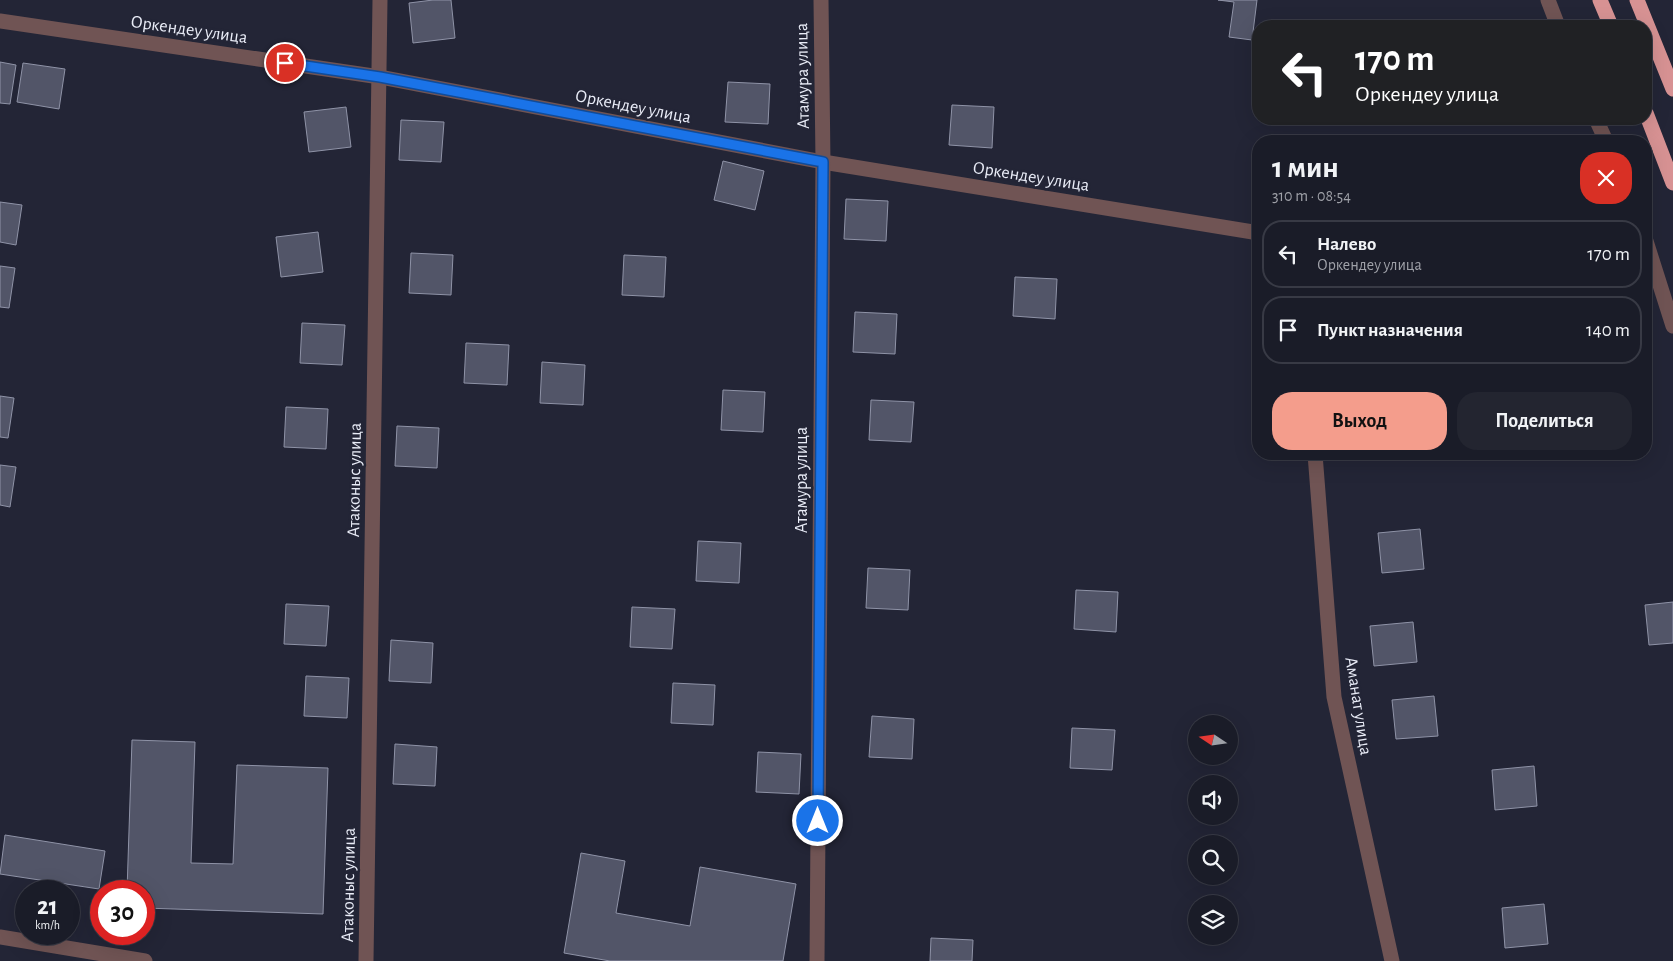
<!DOCTYPE html>
<html lang="ru">
<meta charset="utf-8">
<style>
:root{--surface:#1a1c28;--page:#232530;--text:#f1f3f6;--muted:#9fa1a8;--line:#383a45;--accent:#f49d8c}
body{margin:0;font-family:"Alegreya Sans",sans-serif;background:var(--page);color:var(--text);height:100vh;display:flex;flex-direction:column;font-size:19px;white-space:nowrap}
*{box-sizing:border-box;margin:0}
p{font-size:16px;color:var(--muted)}
.icon{flex:none;width:28px;height:28px;fill:none;stroke:currentColor;stroke-width:2;stroke-linecap:round;stroke-linejoin:round}
.map{position:relative;flex:1;overflow:hidden}
.drawer{position:absolute;left:1252px;top:135px;width:400px;height:325px;display:flex;flex-direction:column;background:var(--surface);border-radius:20px;box-shadow:0 5px 20px #0002,0 0 0 1px var(--line)}
.drawer>*{flex:none}
.guide{position:absolute;left:1252px;top:20px;width:400px;height:105px;border-radius:20px;box-shadow:0 5px 20px #0002,0 0 0 1px var(--line);background:#202124;color:#fff;overflow:hidden}
.needle{width:32px;rotate:283deg}
.tools{position:absolute;left:1188px;top:715px;display:grid;gap:10px}
.tools a{display:grid;place-items:center;width:50px;height:50px;border-radius:50%;background:var(--surface);box-shadow:0 5px 20px #0002,0 0 0 1px var(--line);font-size:25px}
.speed{position:absolute;left:15px;top:880px;display:flex;gap:10px;font-size:25px;font-weight:700;text-align:center}
.speed>*{display:grid;place-content:center;width:65px;height:65px;border-radius:50%;background:var(--surface);box-shadow:0 5px 20px #0002,0 0 0 1px var(--line);line-height:1}
.speed small{font-size:12px;font-weight:400}
.speed .limit{border:8px solid #d22;background:#fff;color:#111}
.pin{position:absolute;display:grid;place-items:center;width:42px;height:42px;color:#fff;margin:-21px;border:2px solid #fff;border-radius:50%;box-shadow:0 1px 5px #0007}
.me{position:absolute;width:55px;margin:-28px;rotate:0deg;stroke-linejoin:round;filter:drop-shadow(0 0 4px #0008)}
.turn{display:flex;align-items:center;gap:18px;height:105px;padding:0 20px;font-size:22px}
.turn .icon{width:65px;height:65px;stroke-width:2.5}
.turn b{display:block;font-size:35px;line-height:42px}
.round{display:grid;place-items:center;flex:none;width:52px;height:52px;border-radius:20px;background:var(--page)}
.head{display:flex;align-items:center;justify-content:space-between;height:85px;padding:0 20px}
h1{font-size:30px;font-weight:600;line-height:38px}
.cta{display:flex;gap:10px;margin-top:auto;padding:10px 20px}
.cta a{flex:1;height:58px;border-radius:20px;background:var(--accent);color:#111;font-size:20px;font-weight:600;line-height:58px;text-align:center}
.cta a+a{background:var(--page);color:var(--text)}
ul{padding:0;list-style:none}
li{display:flex;align-items:center;gap:15px;height:68px;margin:0 10px 8px;padding:0 10px;border:2px solid var(--line);border-radius:20px}
li div{flex:1}
li b{display:block;font-size:19px}
li em{font-style:normal}
.map>svg:first-child{display:block}
.building{fill:#525568;stroke:#8f93a7}
.lines{fill:none;stroke-linecap:round;stroke-linejoin:round}
.minor{stroke:#705454;stroke-width:15}
.highway{stroke:#d79293;stroke-width:15}
.route-casing{stroke:#114b97;stroke-width:12}
.route{stroke:#1a73e8;stroke-width:9}
.labels{text-anchor:middle;dominant-baseline:central;stroke-width:5;stroke-linejoin:round;paint-order:stroke}
.street-label{font-size:18px;fill:#e9ecf7;stroke:#232536}
</style>
<div class="map">
<svg width="1673" height="961" viewBox="0 0 1673 961">
<rect width="100%" height="100%" fill="#232536"/>
<g class="building">
<path d="M433,0H451L455,38L413,43L409,3Z"/>
<path d="M1218,0H1257L1252,40L1229,37L1234,2Z"/>
<path d="M0,62L16,65L10,104L0,103Z"/>
<path d="M23,63L65,69L59,109L17,102Z"/>
<path d="M728,82L770,84L768,124L725,122Z"/>
<path d="M952,105L994,107L992,148L949,145Z"/>
<path d="M346,107L351,147L309,152L304,112Z"/>
<path d="M401,120L444,122L441,162L399,160Z"/>
<path d="M723,161L764,171L755,210L714,200Z"/>
<path d="M846,199L888,201L886,241L844,239Z"/>
<path d="M0,202L22,205L16,245L0,242Z"/>
<path d="M318,232L323,272L281,277L276,237Z"/>
<path d="M411,253L453,255L451,295L409,293Z"/>
<path d="M624,255L666,257L664,297L622,295Z"/>
<path d="M0,266L15,268L9,308L0,307Z"/>
<path d="M1015,277L1057,279L1055,319L1013,316Z"/>
<path d="M855,312L897,314L895,354L853,352Z"/>
<path d="M302,323L345,325L342,365L300,363Z"/>
<path d="M466,343L509,345L507,385L464,383Z"/>
<path d="M542,362L585,365L583,405L540,403Z"/>
<path d="M723,390L765,392L763,432L721,430Z"/>
<path d="M0,396L14,398L8,438L0,437Z"/>
<path d="M871,400L914,402L911,442L869,440Z"/>
<path d="M286,407L328,409L326,449L284,447Z"/>
<path d="M397,426L439,428L437,468L395,466Z"/>
<path d="M0,465L16,467L10,507L0,505Z"/>
<path d="M1420,529L1424,569L1382,573L1378,533Z"/>
<path d="M698,541L741,543L739,583L696,581Z"/>
<path d="M868,568L910,570L908,610L866,608Z"/>
<path d="M1076,590L1118,592L1116,632L1074,629Z"/>
<path d="M1673,602V643L1649,645L1645,605Z"/>
<path d="M286,604L329,606L326,646L284,644Z"/>
<path d="M632,607L675,609L672,649L630,647Z"/>
<path d="M1413,622L1417,662L1374,666L1370,626Z"/>
<path d="M391,640L433,643L431,683L389,681Z"/>
<path d="M306,676L349,678L347,718L304,716Z"/>
<path d="M673,683L715,685L713,725L671,723Z"/>
<path d="M1434,696L1438,736L1396,739L1392,700Z"/>
<path d="M872,716L914,719L912,759L869,757Z"/>
<path d="M1072,728L1115,730L1112,770L1070,768Z"/>
<path d="M132,740L195,742L191,863L233,864L237,765L328,768L323,914L144,908V891H127Z"/>
<path d="M395,744L437,747L435,786L393,784Z"/>
<path d="M758,752L801,754L799,794L756,792Z"/>
<path d="M1534,766L1537,806L1495,810L1492,770Z"/>
<path d="M5,835L105,851L99,889L0,874Z"/>
<path d="M581,853L625,861L616,913L690,926L700,867L796,884L783,961H610L564,953Z"/>
<path d="M1544,904L1548,944L1505,948L1502,908Z"/>
<path d="M931,938L973,940L972,961H930Z"/>
</g>
<g class="lines">
<g class="minor">
<path d="M1548,0L1558,26"/>
<path d="M0,21L380,77L823,162L1259,233"/>
<path d="M1596,119L1606,141"/>
<path d="M1646,241L1673,326"/>
<path d="M1315,454L1334,697L1392,961"/>
<path d="M0,937L145,961"/>
<path d="M366,961L380,0"/>
<path d="M817,961L823,162L821,0"/>
</g>
<g class="highway">
<path d="M1600,0L1611,26"/>
<path d="M1637,0L1673,89"/>
<path d="M1646,113L1673,183"/>
</g>
</g>
<g class="lines">
<g class="route-casing">
<path id="route" d="M285,63L380,77L823,162L818,821"/>
</g>
<use href="#route" class="route"/>
</g>
<g class="labels">
<g class="street-label">
<text transform="translate(189 30) rotate(8)">Оркендеу улица</text>
<text transform="translate(803 76) rotate(-91)">Атамура улица</text>
<text transform="translate(633 107) rotate(11)">Оркендеу улица</text>
<text transform="translate(1031 177) rotate(9)">Оркендеу улица</text>
<text transform="translate(355 480) rotate(-89)">Атаконыс улица</text>
<text transform="translate(802 480) rotate(-90)">Атамура улица</text>
<text transform="translate(1358 706) rotate(81)">Аманат улица</text>
<text transform="translate(349 885) rotate(-89)">Атаконыс улица</text>
</g>
</g>
</svg>
<div class="tools">
<a><svg class="needle" viewBox="-14 -14 28 28"><path d="M0-13l5 13h-10z" fill="#e53935"/><path d="M0 13l5-13h-10z" fill="#9fa1a8"/></svg></a>
<a><svg class="icon" aria-label="sound" viewBox="0 0 24 24"><path d="M4 9h4l5-4v14l-5-4H4zM17 9q2 3 0 6"/></svg></a>
<a><svg class="icon" aria-label="search" viewBox="0 0 24 24"><circle cx="10" cy="10" r="6"/><path d="M15 15l6 6"/></svg></a>
<a><svg class="icon" aria-label="layers" viewBox="0 0 24 24"><path d="M12 4l9 5-9 5-9-5zM3 14l9 5 9-5"/></svg></a>
</div>
<div class="speed"><div>21<small>km/h</small></div><div class="limit">30</div></div>
<div class="pin" style="left:285px;top:63px;background:#d93025"><svg class="icon" aria-label="arrive" viewBox="0 0 24 24"><path d="M6 21V4h12l-3 4 3 4H6"/></svg></div>
<svg class="me" style="left:818px;top:821px" viewBox="-20 -20 40 40"><circle r="17" fill="#1a73e8" stroke="#fff" stroke-width="3"/><path d="M0-11L8 9 0 5-8 9z" fill="#fff"/></svg>
<div class="guide">
<div class="turn"><svg class="icon" aria-label="left" viewBox="0 0 24 24"><path d="M17 20v-9H6M10 6l-5 5 5 5"/></svg><div><b>170 m</b>Оркендеу улица</div></div>
</div>
<section class="drawer">
<div class="head"><div><h1>1 мин</h1><p>310 m · 08:54</p></div><a class="round" style="background:#d93025;color:#fff"><svg class="icon" aria-label="close" viewBox="0 0 24 24"><path d="M6 6l12 12M18 6L6 18"/></svg></a></div>
<ul>
<li><svg class="icon" aria-label="left" viewBox="0 0 24 24"><path d="M17 20v-9H6M10 6l-5 5 5 5"/></svg><div><b>Налево</b><p>Оркендеу улица</p></div><em>170 m</em></li>
<li><svg class="icon" aria-label="arrive" viewBox="0 0 24 24"><path d="M6 21V4h12l-3 4 3 4H6"/></svg><div><b>Пункт назначения</b></div><em>140 m</em></li>
</ul>
<div class="cta"><a>Выход</a><a>Поделиться</a></div>
</section>
</div>
